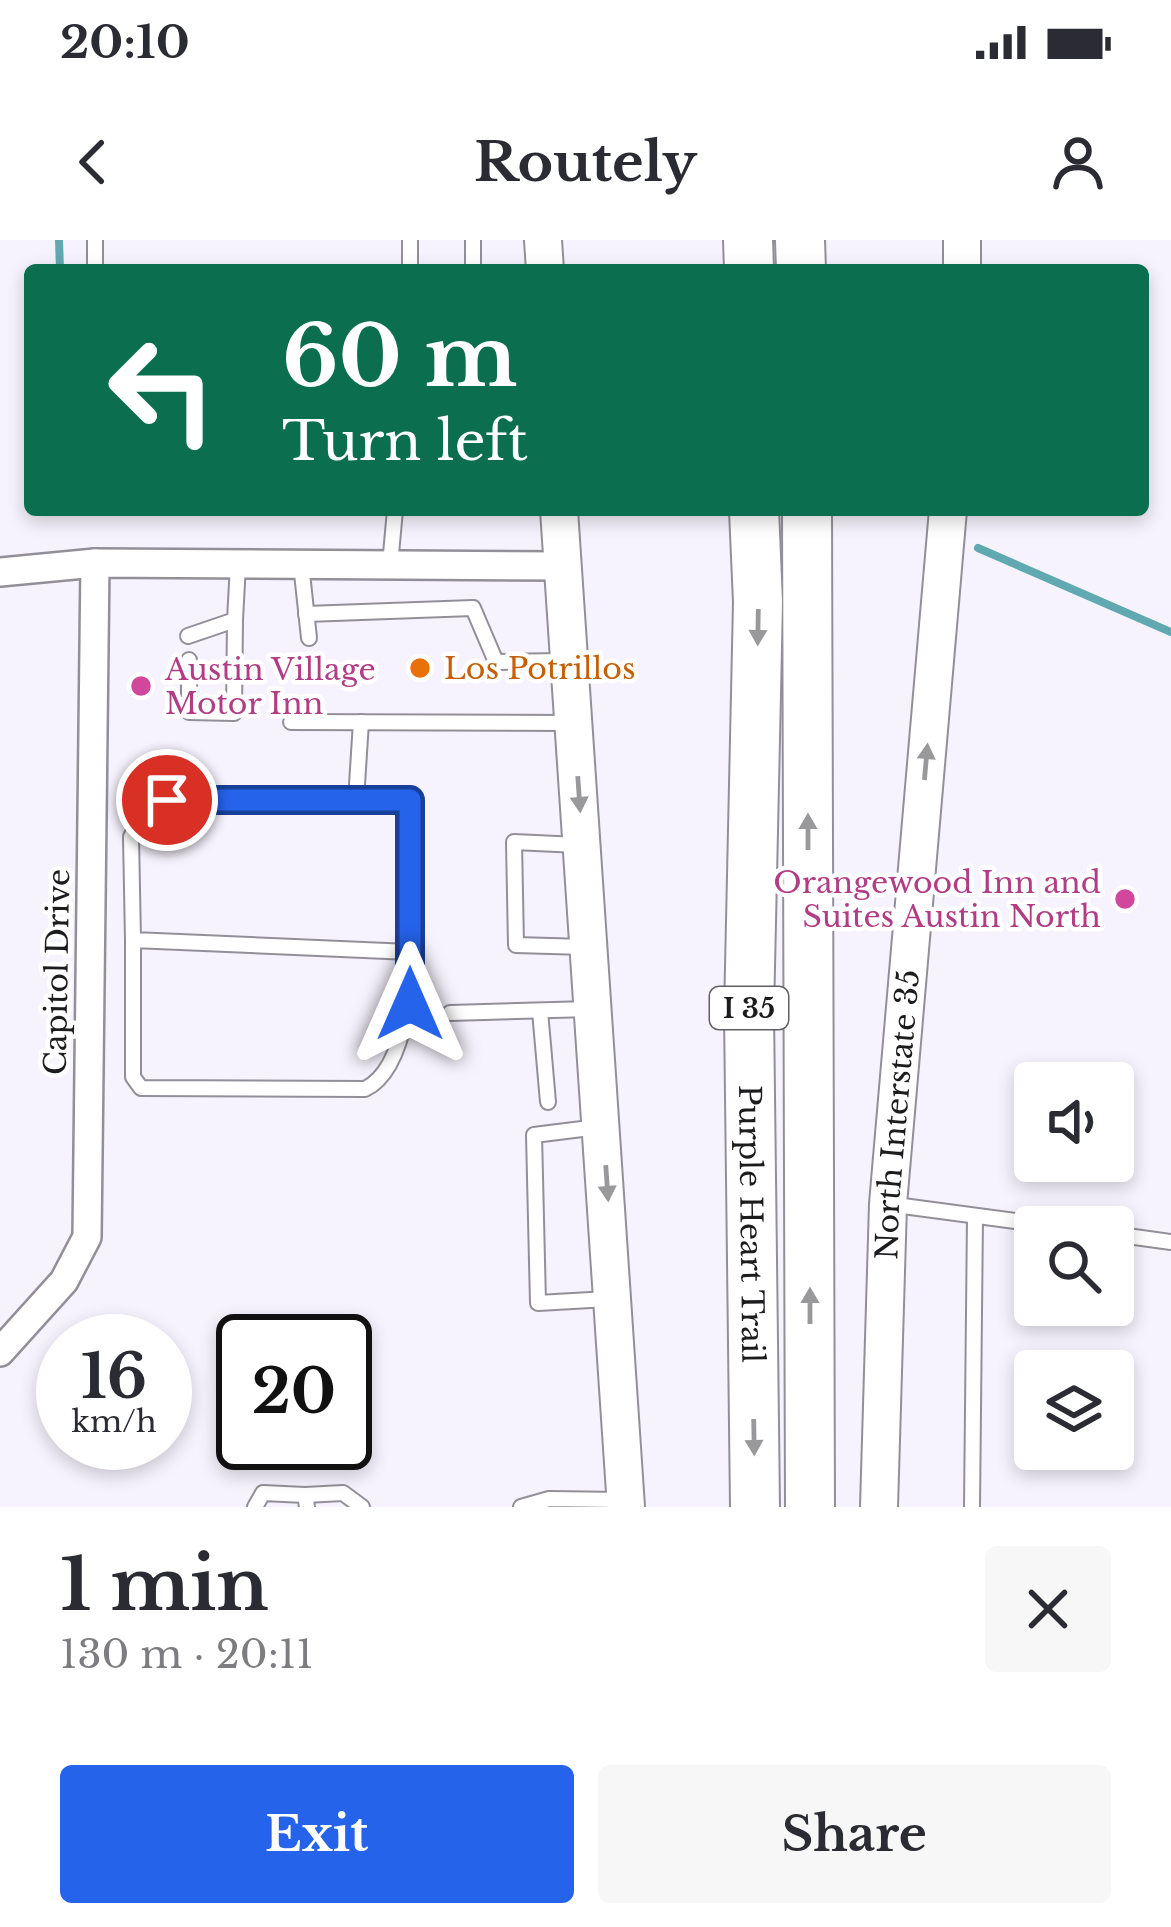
<!DOCTYPE html>
<meta charset="utf-8">
<style>
:root{--surface:#fff;--page:#f7f7f7;--text:#2b2b33;--muted:#7c7c81;--accent:#2563eb}
body{margin:0;font-family:"Libre Baskerville",serif;background:var(--page);color:var(--text);height:100vh;display:flex;flex-direction:column;font-size:45px;white-space:nowrap}
*{box-sizing:border-box;margin:0}
p{font-size:39px;color:var(--muted)}
.icon{flex:none;width:66px;height:66px;fill:none;stroke:currentColor;stroke-width:2;stroke-linecap:round;stroke-linejoin:round}
.map{position:relative;height:1267px;overflow:hidden}
.panel{display:flex;flex-direction:column;background:var(--surface);flex:1}
.panel>*{flex:none}
.banner{position:absolute;left:24px;top:24px;width:1125px;height:252px;border-radius:12px;box-shadow:0 6px 18px #0003;background:#0b6e4f;color:#fff;overflow:hidden}
.tools{position:absolute;left:1014px;top:822px;display:grid;gap:24px}
.tools a{display:grid;place-items:center;width:120px;height:120px;border-radius:12px;background:var(--surface);box-shadow:0 6px 18px #0003;font-size:60px}
.speed{position:absolute;left:36px;top:1074px;display:flex;gap:24px;font-size:60px;font-weight:700;text-align:center}
.speed>*{display:grid;place-content:center;width:156px;height:156px;border-radius:50%;background:var(--surface);box-shadow:0 6px 18px #0003;line-height:1}
.speed small{font-size:30px;font-weight:400}
.speed .limit{border:6px solid #111;border-radius:18px;background:#fff;color:#111}
.pin{position:absolute;display:grid;place-items:center;width:102px;height:102px;color:#fff;margin:-51px;border:6px solid #fff;border-radius:50%;box-shadow:0 3px 12px #0007}
.me{position:absolute;width:132px;margin:-66px;rotate:0deg;stroke-linejoin:round;filter:drop-shadow(0 0 9px #0008)}
.turn{display:flex;align-items:center;gap:42px;height:252px;padding:0 60px;font-size:54px}
.turn .icon{width:156px;height:156px;stroke-width:2.5}
.turn b{display:block;font-size:84px;line-height:102px}
.round{display:grid;place-items:center;flex:none;width:126px;height:126px;border-radius:12px;background:var(--page)}
.summary{display:flex;align-items:center;justify-content:space-between;height:204px;padding:0 60px}
h1{font-size:72px;font-weight:700;line-height:90px}
.button{display:flex;gap:24px;margin-top:auto;padding:24px 60px}
.button a{flex:1;height:138px;border-radius:12px;background:var(--accent);color:#fff;font-size:48px;font-weight:700;line-height:138px;text-align:center}
.button a+a{background:var(--page);color:var(--text)}
.status{display:flex;justify-content:space-between;align-items:center;height:84px;padding:0 60px;background:var(--surface);direction:ltr}
.status svg{height:33px;fill:currentColor}
header{display:flex;justify-content:space-between;align-items:center;height:156px;padding:0 60px;background:var(--surface);font-size:54px;font-weight:700}
.map>svg:first-child{display:block}
.lines{fill:none;stroke-linecap:round;stroke-linejoin:round}
.stream{stroke:#61a9b1;stroke-width:8}
.lane-casing{stroke:#938f99;stroke-width:18}
.street-casing{stroke:#938f99;stroke-width:32}
.secondary-casing{stroke:#938f99;stroke-width:40}
.highway-casing{stroke:#938f99;stroke-width:52}
.lane{stroke:#fff;stroke-width:14}
.street{stroke:#fff;stroke-width:27}
.secondary{stroke:#fff;stroke-width:36}
.highway{stroke:#fff;stroke-width:48}
.oneway{fill:#99989a}
.route-casing{stroke:#184099;stroke-width:30}
.route{stroke:#2563eb;stroke-width:21}
.food-dot{fill:#e8710a;stroke:#fff;stroke-width:4.5}
.hotel-dot{fill:#d1479c;stroke:#fff;stroke-width:4.5}
.labels{text-anchor:middle;dominant-baseline:central;stroke-width:9;stroke-linejoin:round;paint-order:stroke}
.shield{fill:#fff;stroke:#605f62;stroke-width:3}
.shield-label{font-size:27px;font-weight:bold;fill:#1c1b1e}
.food-label{font-size:30px;fill:#c56008;stroke:#fff;text-anchor:start}
.hotel-label{font-size:30px;fill:#b23c85;stroke:#fff;text-anchor:start}
.street-label{font-size:30px;fill:#1c1b1e;stroke:#fff}
</style>
<div class="status"><b>20:10</b><svg viewBox="0 0 49 12"><path d="M0 12V9h3v3zM5 12V6h3v6zM10 12V3h3v9zM15 12V0h3v12zM26 1h20v11H26zM47 4h2v5h-2z"/></svg></div>
<header><svg class="icon" aria-label="back" viewBox="0 0 24 24"><path d="M15 5l-7 7 7 7"/></svg>Routely<svg class="icon" aria-label="person" viewBox="0 0 24 24"><circle cx="12" cy="8" r="4"/><path d="M4 21q1-7 8-7t8 7"/></svg></header>
<div class="map">
<svg width="1171" height="1267" viewBox="0 0 1171 1267">
<rect width="100%" height="100%" fill="#f7f3fe"/>
<g class="lines">
<g class="stream">
<path d="M59,0L60,30"/>
<path d="M978,308L1171,392"/>
</g>
<g class="lane-casing">
<g id="lane">
<path d="M95,0V30"/>
<path d="M410,0V30"/>
<path d="M473,0V30"/>
<path d="M301,324L309,398"/>
<path d="M390,325L395,270"/>
<path d="M306,374L473,368L496,422L565,421"/>
<path d="M188,396L235,380L238,324"/>
<path d="M189,420V472L234,473L235,380"/>
<path d="M291,482L573,483"/>
<path d="M356,560L361,482"/>
<path d="M578,605L514,602L516,705L585,707"/>
<path d="M133,700L131,597L142,574L167,559L410,560C410,626 430,818 365,849L141,848L133,837V700L410,712"/>
<path d="M540,771L548,862"/>
<path d="M450,773L589,769"/>
<path d="M598,887L534,895L538,1063L608,1059"/>
<path d="M888,964L1060,987"/>
<path d="M1113,994L1171,1002"/>
<path d="M305,1255L343,1253L362,1267"/>
<path d="M255,1267L263,1253L305,1255L307,1267"/>
<path d="M521,1267L549,1259L621,1260"/>
<path d="M972,1267L975,976"/>
</g>
</g>
<g class="street-casing">
<g id="street">
<path d="M0,332L95,323L562,326"/>
<path d="M0,1112L64,1041L87,997L95,323"/>
</g>
</g>
<g class="secondary-casing">
<g id="secondary">
<path d="M543,0L545,30"/>
<path d="M962,30V0"/>
<path d="M559,270L626,1267"/>
<path id="s1" d="M879,1267L888,964L948,270"/>
</g>
</g>
<g class="highway-casing">
<g id="highway">
<path d="M748,0L749,30"/>
<path d="M800,0L801,30"/>
<path id="s2" d="M754,270L758,362L749,773L755,1267"/>
<path d="M807,270L810,1267"/>
</g>
</g>
<use href="#lane" class="lane"/>
<use href="#street" class="street"/>
<use href="#secondary" class="secondary"/>
<use href="#highway" class="highway"/>
</g>
<defs><path id="oneway-solid" d="M-6-.8H1V-3.2L6.5 0L1 3.2V.8H-6Z" transform="scale(3)"/></defs>
<g class="oneway">
<use href="#oneway-solid" transform="translate(758 387) rotate(91)"/>
<use href="#oneway-solid" transform="translate(926 522) rotate(-85)"/>
<use href="#oneway-solid" transform="translate(579 554) rotate(86)"/>
<use href="#oneway-solid" transform="translate(808 592) rotate(-90)"/>
<use href="#oneway-solid" transform="translate(607 943) rotate(86)"/>
<use href="#oneway-solid" transform="translate(810 1066) rotate(-90)"/>
<use href="#oneway-solid" transform="translate(754 1197) rotate(89)"/>
</g>
<g class="lines">
<g class="route-casing">
<path id="route" d="M167,560H410V764"/>
</g>
<use href="#route" class="route"/>
</g>
<circle class="food-dot" cx="420" cy="428" r="12"/>
<g class="hotel-dot">
<circle cx="141" cy="446" r="12"/>
<circle cx="1125" cy="659" r="12"/>
</g>
<g class="labels">
<rect class="shield" x="710" y="747" width="78" height="42" rx="9"/>
<g class="shield-label">
<text x="749" y="768">I 35</text>
</g>
<g class="food-label">
<text x="444" y="428">Los Potrillos</text>
</g>
<g class="hotel-label">
<text x="165" y="429">Austin Village<tspan x="165" dy="34">Motor Inn</tspan></text>
<text x="1101" y="642" text-anchor="end">Orangewood Inn and<tspan x="1101" dy="34">Suites Austin North</tspan></text>
</g>
<g class="street-label">
<text transform="translate(57 732) rotate(-89)">Capitol Drive</text>
<text stroke="none"><textPath href="#s1" startOffset="393">North Interstate 35</textPath></text>
<text stroke="none"><textPath href="#s2" startOffset="714">Purple Heart Trail</textPath></text>
</g>
</g>
</svg>
<div class="tools">
<a><svg class="icon" aria-label="sound" viewBox="0 0 24 24"><path d="M4 9h4l5-4v14l-5-4H4zM17 9q2 3 0 6"/></svg></a>
<a><svg class="icon" aria-label="search" viewBox="0 0 24 24"><circle cx="10" cy="10" r="6"/><path d="M15 15l6 6"/></svg></a>
<a><svg class="icon" aria-label="layers" viewBox="0 0 24 24"><path d="M12 4l9 5-9 5-9-5zM3 14l9 5 9-5"/></svg></a>
</div>
<div class="speed"><div>16<small>km/h</small></div><div class="limit">20</div></div>
<div class="pin" style="left:167px;top:560px;background:#d93025"><svg class="icon" aria-label="arrive" viewBox="0 0 24 24"><path d="M6 21V4h12l-3 4 3 4H6"/></svg></div>
<svg class="me" style="left:410px;top:764px" viewBox="-20 -20 40 40"><path d="M0-17L14 15 0 8-14 15z" fill="#2563eb" stroke="#fff" stroke-width="4"/></svg>
<div class="banner">
<div class="turn"><svg class="icon" aria-label="left" viewBox="0 0 24 24"><path d="M17 20v-9H6M10 6l-5 5 5 5"/></svg><div><b>60 m</b>Turn left</div></div>
</div>
</div>
<section class="panel">
<div class="summary"><div><h1>1 min</h1><p>130 m · 20:11</p></div><a class="round"><svg class="icon" aria-label="close" viewBox="0 0 24 24"><path d="M6 6l12 12M18 6L6 18"/></svg></a></div>
<div class="button"><a>Exit</a><a>Share</a></div>
</section>
